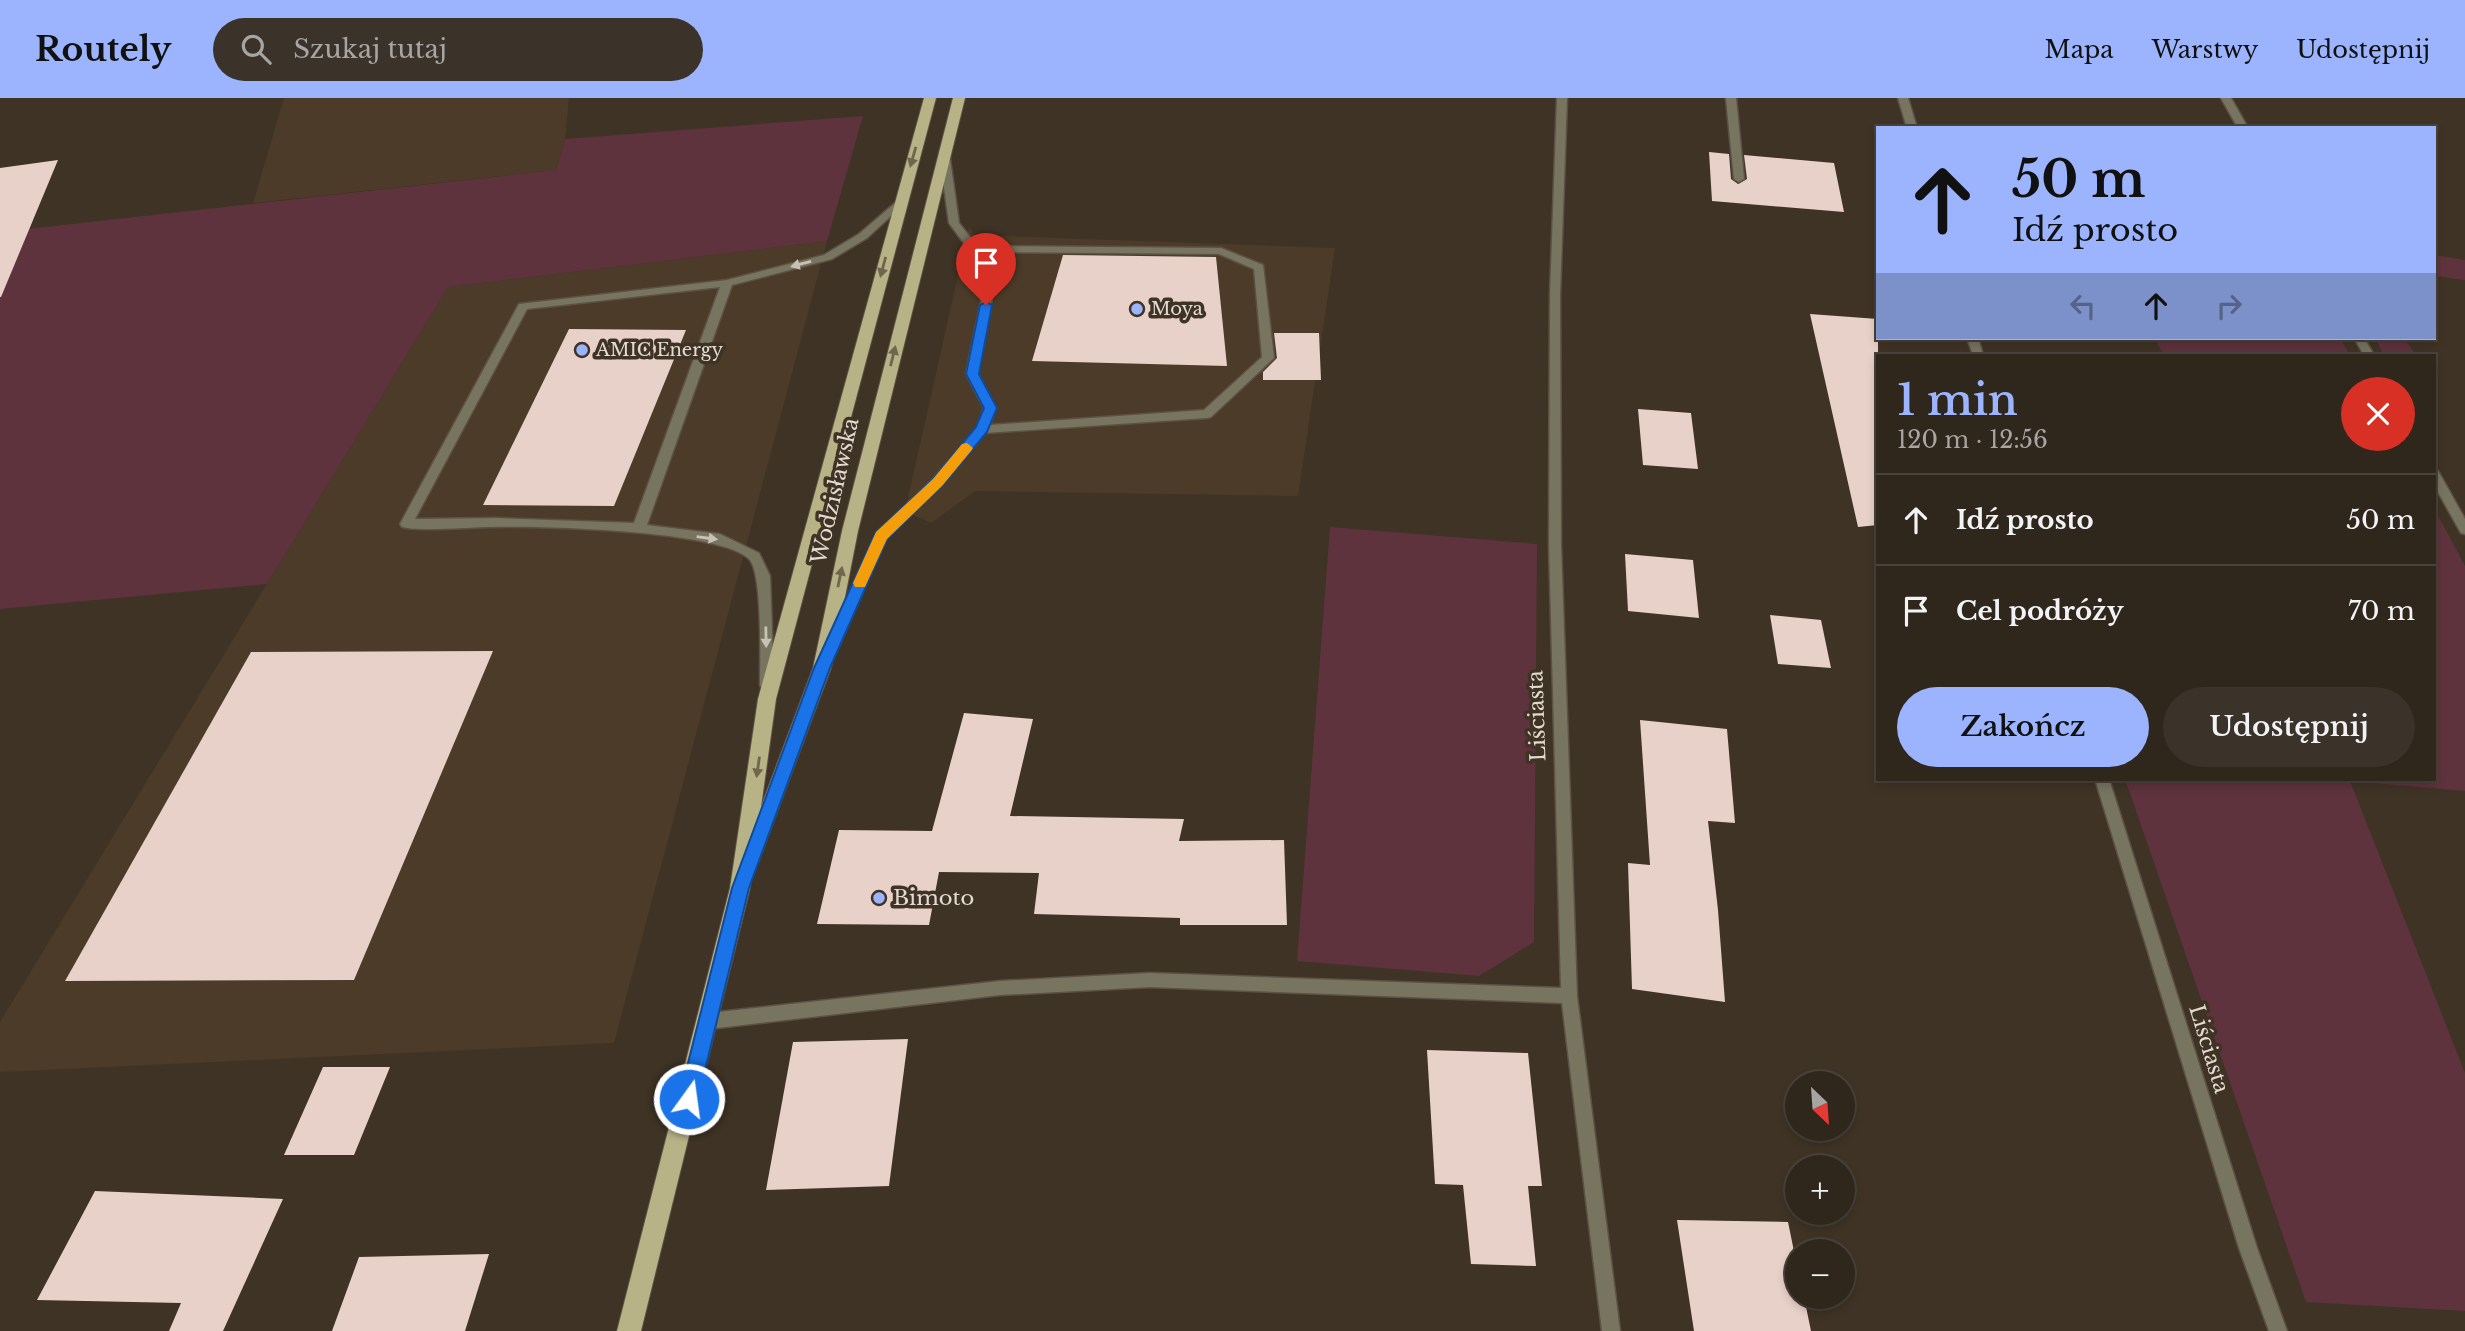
<!DOCTYPE html>
<html lang="pl">
<meta charset="utf-8">
<style>
:root{--surface:#2f261c;--page:#3b3229;--text:#f1f3f6;--muted:#a7a5a3;--line:#4a433b;--accent:#9bb4fd}
body{margin:0;font-family:"Libre Baskerville",serif;background:var(--page);color:var(--text);height:100vh;display:flex;flex-direction:column;font-size:26px;white-space:nowrap}
*{box-sizing:border-box;margin:0}
p{font-size:23px;color:var(--muted)}
.icon{flex:none;width:38px;height:38px;fill:none;stroke:currentColor;stroke-width:2;stroke-linecap:round;stroke-linejoin:round}
.map{position:relative;flex:1;overflow:hidden}
.details{position:absolute;left:1876px;top:256px;width:560px;height:427px;display:flex;flex-direction:column;background:var(--surface);border-radius:0px;box-shadow:0 4px 10px #0003,0 0 0 2px var(--line)}
.details>*{flex:none}
.guide{position:absolute;left:1876px;top:28px;width:560px;height:214px;border-radius:0px;box-shadow:0 4px 10px #0003,0 0 0 2px var(--line);background:#9bb4fd;color:#111;overflow:hidden}
.needle{width:46px;rotate:155deg}
.controls{position:absolute;left:1785px;top:973px;display:grid;gap:14px}
.controls a{display:grid;place-items:center;width:70px;height:70px;border-radius:50%;background:var(--surface);box-shadow:0 4px 10px #0003,0 0 0 2px var(--line);font-size:35px}
.pin{position:absolute;display:grid;place-items:center;width:60px;height:60px;color:#fff;margin:-72px -30px;border-radius:50% 50% 50% 0;rotate:-45deg;box-shadow:0 0 7px #0007}
.pin .icon{rotate:45deg}
.me{position:absolute;width:77px;margin:-38px;rotate:14deg;stroke-linejoin:round;filter:drop-shadow(0 0 5px #0008)}
.turn{display:flex;align-items:center;gap:24px;height:147px;padding:0 21px;font-size:32px}
.turn .icon{width:91px;height:91px;stroke-width:2.5}
.turn b{display:block;font-size:49px;line-height:60px}
.lanes{display:flex;align-items:center;height:66px;padding:0 21px;background:#0003;justify-content:center;gap:35px;direction:ltr}
.lanes .off{opacity:.35}
.round{display:grid;place-items:center;flex:none;width:74px;height:74px;border-radius:37px;background:var(--page)}
.summary{display:flex;align-items:center;justify-content:space-between;height:119px;padding:0 21px}
h1{font-size:42px;font-weight:600;line-height:52px;color:var(--accent)}
.button{display:flex;gap:14px;margin-top:auto;padding:14px 21px}
.button a{flex:1;height:80px;border-radius:42px;background:var(--accent);color:#111;font-size:28px;font-weight:600;line-height:80px;text-align:center}
.button a+a{background:var(--page);color:var(--text)}
ul{padding:0;list-style:none}
li{display:flex;align-items:center;gap:21px;height:91px;padding:0 21px;border-top:2px solid var(--line)}
li div{flex:1}
li b{display:block;font-size:26px}
li em{font-style:normal}
header{display:flex;align-items:center;gap:42px;box-sizing:border-box;height:98px;padding:0 35px;background:var(--accent);color:#111}
header strong{font-size:33px}
nav{display:flex;gap:38px;margin-inline-start:auto;font-size:24px}
.search{width:490px;height:63px;background:var(--page);display:flex;align-items:center;gap:18px;box-sizing:border-box;padding:0 24px;border-radius:38px;color:var(--muted);font-size:26px}
.map>svg:first-child{display:block}
.built{fill:#4c3b28}
.green{fill:#5e333d}
.building{fill:#e8d1c9}
.lines{fill:none;stroke-linecap:round;stroke-linejoin:round}
.lane-casing{stroke:#5d5144;stroke-width:3}
.street-casing{stroke:#5d5144;stroke-width:3}
.primary-casing{stroke:#5d5144;stroke-width:2}
.lane{fill:#777560;fill-rule:evenodd}
.street{fill:#777560;fill-rule:evenodd}
.primary{fill:#b8b387;fill-rule:evenodd}
.oneway{fill:#6f664c}
.oneway2{fill:#c8c2b6}
.route{fill:#1a73e8;stroke:#114b97;stroke-width:2}
.slow{fill:#f59e0b}
.poi-dot{fill:#9bb4fd;stroke:#3f3325;stroke-width:2.5}
.labels{text-anchor:middle;dominant-baseline:central;stroke-width:7;stroke-linejoin:round;paint-order:stroke}
.far-poi-label{font-size:18px;fill:#e3dbd2;stroke:#3f3325;text-anchor:start}
.street-label{font-size:21px;fill:#e3dbd2;stroke:#3f3325}
.poi-label{font-size:21px;fill:#e3dbd2;stroke:#3f3325;text-anchor:start}
</style>
<header>
<strong>Routely</strong>
<div class="search"><svg class="icon" aria-label="search" viewBox="0 0 24 24"><circle cx="10" cy="10" r="6"/><path d="M15 15l6 6"/></svg>Szukaj tutaj</div>
<nav><a>Mapa</a><a>Warstwy</a><a>Udostępnij</a></nav>
</header>
<div class="map">
<svg width="2465" height="1233" viewBox="0 0 2465 1233">
<rect width="100%" height="100%" fill="#3f3325"/>
<g class="built">
<path d="M284,0H569L565,41L556,72L253,105Z"/>
<path d="M969,129L975,137L1335,150L1298,398L975,393L931,425L905,413Z"/>
<path d="M827,143L614,945L0,974V924L448,189Z"/>
</g>
<g class="green">
<path d="M863,18L827,143L448,189L267,486L0,511V134L556,72L565,41Z"/>
<path d="M2434,157L2465,162V182L2434,178Z"/>
<path d="M2154,240H2340L2350,257H2164Z"/>
<path d="M2375,240H2404L2416,257H2384Z"/>
<path d="M2434,410L2465,468V693L2350,683L2465,975V1213L2306,1204L2125,681H2434Z"/>
<path d="M1330,429L1537,446L1534,844L1479,878L1297,863Z"/>
</g>
<g class="building">
<path d="M1709,54L1729,56L1731,81L1738,86L1747,81L1744,57L1834,65L1844,114L1712,103Z"/>
<path d="M58,62L1,199H0V70Z"/>
<path d="M1063,157L1216,159L1227,268L1032,263Z"/>
<path d="M1810,216L1878,221V427L1858,429Z"/>
<path d="M569,231L686,232L614,408L483,407Z"/>
<path d="M1274,235H1319L1321,282H1263V274L1277,260Z"/>
<path d="M1638,311L1691,315L1698,371L1643,367Z"/>
<path d="M1625,456L1693,462L1699,520L1628,513Z"/>
<path d="M1770,517L1821,522L1831,570L1778,566Z"/>
<path d="M493,553L354,882L65,883L251,554Z"/>
<path d="M964,615L1033,621L1010,718L1184,721L1179,743L1284,742L1287,827H1180V820L1034,816L1039,775L939,774L929,827L817,826L839,732L932,733Z"/>
<path d="M1640,622L1727,631L1735,725L1708,723L1718,812L1725,904L1632,891L1628,765L1650,767Z"/>
<path d="M908,941L889,1088L766,1092L793,944Z"/>
<path d="M1427,952L1528,955L1542,1088H1528L1536,1168L1471,1166L1463,1087L1435,1086Z"/>
<path d="M323,969H390L354,1057H284Z"/>
<path d="M95,1093L283,1101L223,1233H169L181,1205L37,1202Z"/>
<path d="M1677,1122L1788,1124L1797,1168V1199H1804L1811,1233H1694Z"/>
<path d="M489,1156L465,1233H332L359,1159Z"/>
</g>
<g class="lines">
<g class="lane-casing">
<g id="lane">
<path d="M944,51L949,54L959,125L977,148L1221,150L1263,167L1274,260L1211,319L1207,320L985,335L941,387L886,440L839,548L832,553L825,548L877,435L933,381L977,330L984,310L966,276L985,184L969,152L949,125L939,54ZM981,154L1219,156L1254,171L1262,259L1204,312L990,327L996,310L978,276L995,184Z"/>
<path d="M901,100L906,103L905,105L867,140L832,161L732,187L647,427L720,436L759,455L770,478L774,587L772,591H762L760,587C760,564 763,475 749,461C720,432 538,428 492,429C469,429 422,434 402,429L400,426L519,206L727,182L824,157L859,136ZM720,189L634,425L497,420L415,421L527,211Z"/>
</g>
</g>
<g class="street-casing">
<g id="street">
<path d="M1557,0H1567L1560,197L1561,447L1577,898L1620,1233H1602L1562,905L1150,889L1000,897L709,931L703,928L701,923L703,918L709,915L1000,883L1150,875L1561,890L1549,447L1550,197Z"/>
<path d="M1726,0H1736L1744,81L1739,84L1734,81Z"/>
<path d="M1898,0H1908L1917,30H1907Z"/>
<path d="M2221,0H2231L2248,30H2238Z"/>
<path d="M1967,240H1978L1983,257H1973Z"/>
<path d="M2354,240H2364L2374,257H2364Z"/>
<path d="M2434,372L2438,373L2465,421V436L2461,435L2434,387Z"/>
<path d="M2095,681H2109L2257,1150L2287,1233H2269L2239,1150Z"/>
</g>
</g>
<g class="primary-casing">
<path id="primary" d="M924,0H936L776,601L761,709L813,570L842,433L953,0H965L858,433L831,570L761,757L759,763L753,765L750,790L641,1233H617L730,790L758,601Z"/>
</g>
<use href="#lane" class="lane"/>
<use href="#street" class="street"/>
<use href="#primary" class="primary"/>
</g>
<defs><path id="oneway-solid" d="M-6-.8H1V-3.2L6.5 0L1 3.2V.8H-6Z" transform="scale(1.75)"/></defs>
<g class="oneway">
<use href="#oneway-solid" transform="translate(913 59) rotate(106)"/>
<use href="#oneway-solid" transform="translate(883 169) rotate(105)"/>
<use href="#oneway-solid" transform="translate(893 258) rotate(-76)"/>
<use href="#oneway-solid" transform="translate(840 479) rotate(-78)"/>
<use href="#oneway-solid" transform="translate(758 669) rotate(98)"/>
</g>
<g class="oneway2">
<use href="#oneway-solid" transform="translate(801 166) rotate(165)"/>
<use href="#oneway-solid" transform="translate(707 440) rotate(8)"/>
<use href="#oneway-solid" transform="translate(766 539) rotate(89)"/>
</g>
<path class="route" d="M986,204L992,207L979,276L997,310L987,334L942,388L887,441L830,570L749,790L698,1001L696,1008L689,1011L682,1008L679,1001L732,790L814,570L876,434L933,381L976,329L984,310L966,276L980,207Z"/>
<path class="slow" d="M967,345L973,350L971,353L942,388L887,441L865,489H855L853,485L876,434L933,381L962,346Z"/>
<g class="poi-dot">
<circle cx="1137" cy="211" r="7"/>
<circle cx="582" cy="252" r="7"/>
<circle cx="879" cy="800" r="7"/>
</g>
<g class="labels">
<g class="far-poi-label">
<text x="1151" y="211">Moya</text>
<text x="596" y="252">AMIC Energy</text>
</g>
<g class="street-label">
<text transform="translate(835 393) rotate(-77)">Wodzisławska</text>
<text transform="translate(1537 618) rotate(-92)">Liściasta</text>
<text transform="translate(2209 951) rotate(73)">Liściasta</text>
</g>
<g class="poi-label">
<text x="893" y="800">Bimoto</text>
</g>
</g>
</svg>
<div class="controls">
<a><svg class="needle" viewBox="-14 -14 28 28"><path d="M0-13l5 13h-10z" fill="#e53935"/><path d="M0 13l5-13h-10z" fill="#a7a5a3"/></svg></a>
<a>+</a>
<a>−</a>
</div>
<div class="pin" style="left:986px;top:207px;background:#d93025"><svg class="icon" aria-label="arrive" viewBox="0 0 24 24"><path d="M6 21V4h12l-3 4 3 4H6"/></svg></div>
<svg class="me" style="left:689px;top:1001px" viewBox="-20 -20 40 40"><circle r="17" fill="#1a73e8" stroke="#fff" stroke-width="3"/><path d="M0-11L8 9 0 5-8 9z" fill="#fff"/></svg>
<div class="guide">
<div class="turn"><svg class="icon" aria-label="ahead" viewBox="0 0 24 24"><path d="M12 20V5M6 11l6-6 6 6"/></svg><div><b>50 m</b>Idź prosto</div></div>
<div class="lanes"><svg class="icon off" aria-label="left" viewBox="0 0 24 24"><path d="M17 20v-9H6M10 6l-5 5 5 5"/></svg><svg class="icon" aria-label="ahead" viewBox="0 0 24 24"><path d="M12 20V5M6 11l6-6 6 6"/></svg><svg class="icon off" aria-label="right" viewBox="0 0 24 24"><path d="M7 20v-9h11M14 6l5 5-5 5"/></svg></div>
</div>
<section class="details">
<div class="summary"><div><h1>1 min</h1><p>120 m · 12:56</p></div><a class="round" style="background:#d93025;color:#fff"><svg class="icon" aria-label="close" viewBox="0 0 24 24"><path d="M6 6l12 12M18 6L6 18"/></svg></a></div>
<ul>
<li><svg class="icon" aria-label="ahead" viewBox="0 0 24 24"><path d="M12 20V5M6 11l6-6 6 6"/></svg><div><b>Idź prosto</b></div><em>50 m</em></li>
<li><svg class="icon" aria-label="arrive" viewBox="0 0 24 24"><path d="M6 21V4h12l-3 4 3 4H6"/></svg><div><b>Cel podróży</b></div><em>70 m</em></li>
</ul>
<div class="button"><a>Zakończ</a><a>Udostępnij</a></div>
</section>
</div>
